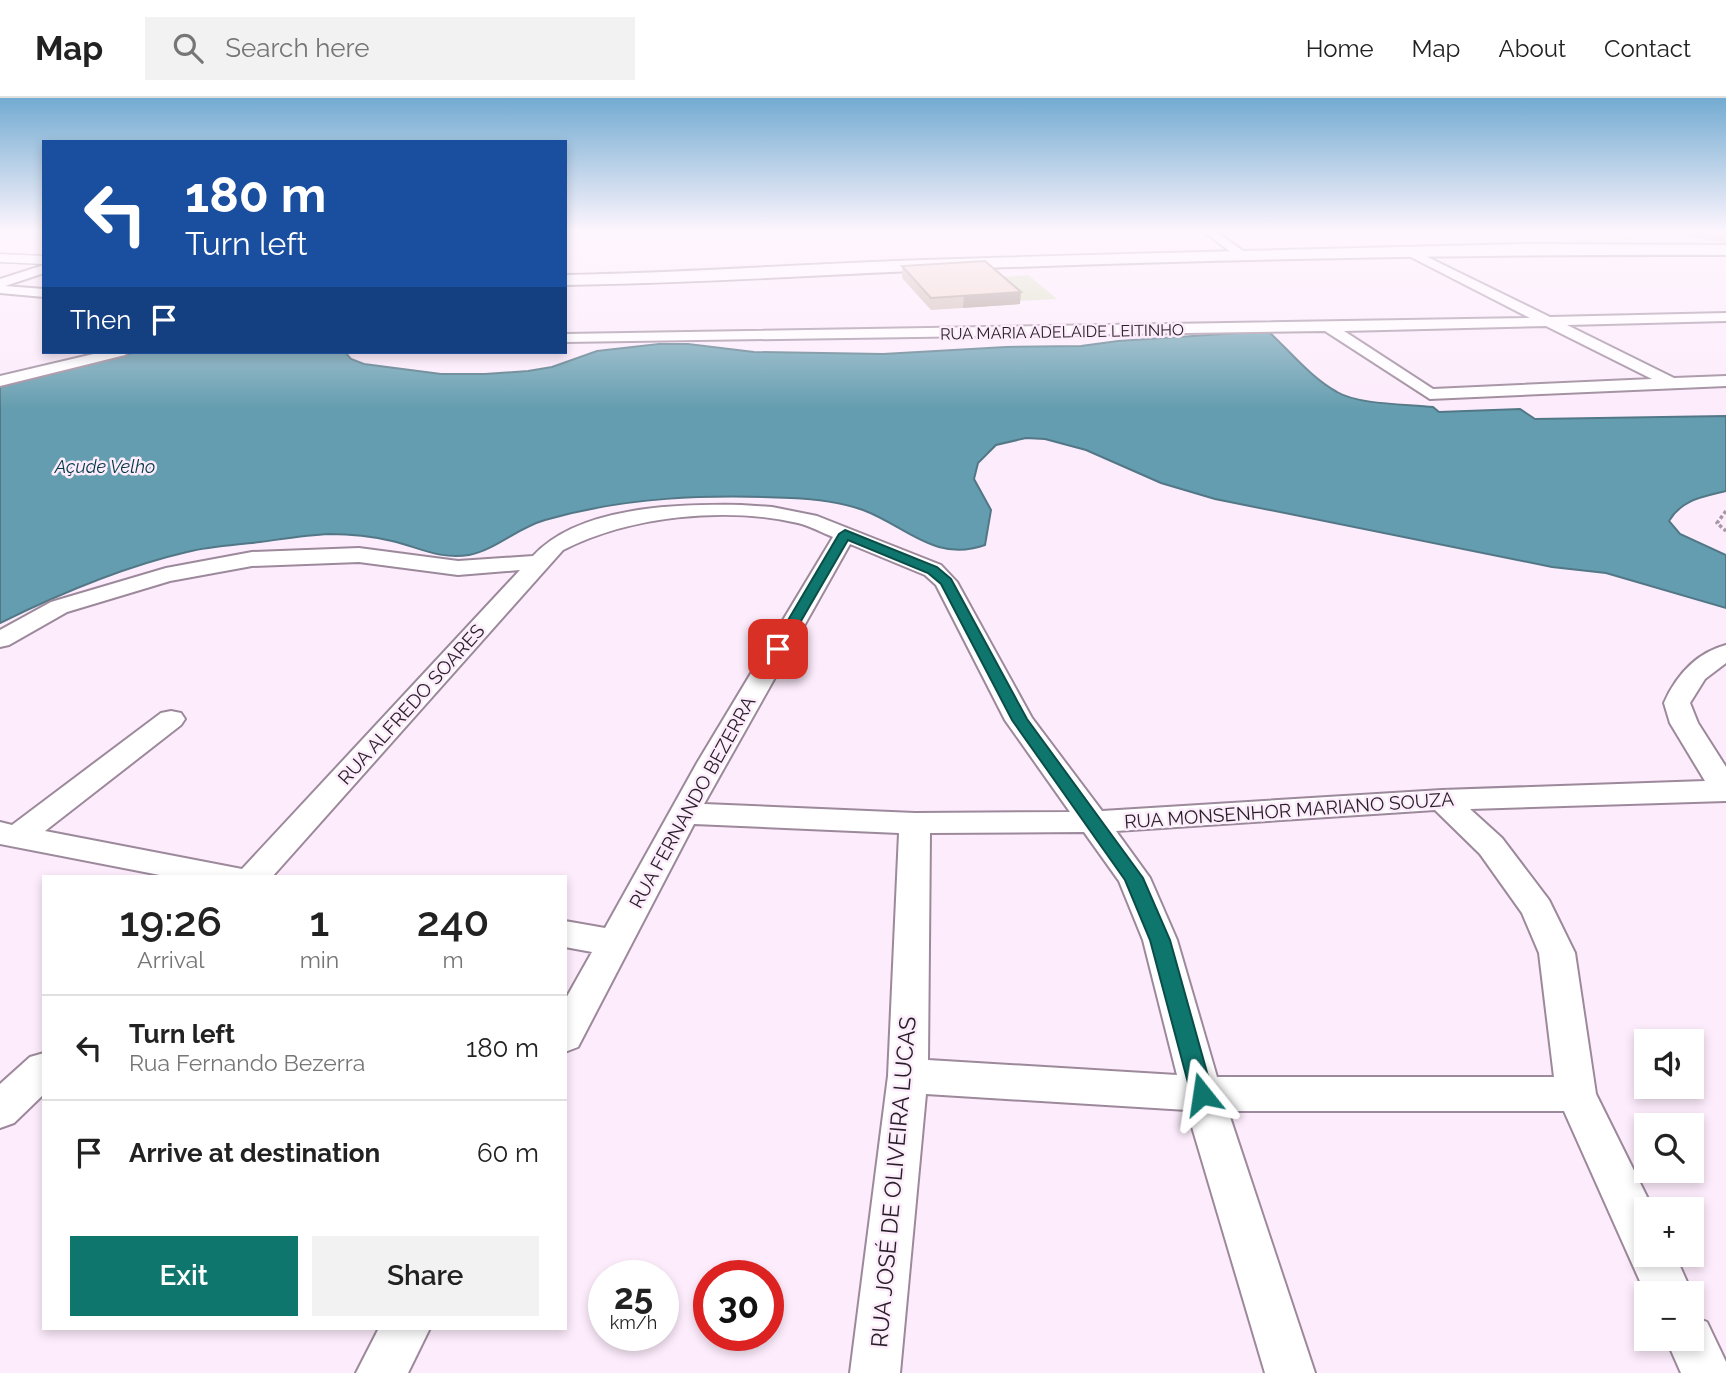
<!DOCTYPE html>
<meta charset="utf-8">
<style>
:root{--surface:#fff;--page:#f2f2f2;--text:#222;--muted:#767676;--line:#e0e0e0;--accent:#0f766e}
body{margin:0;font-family:Raleway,sans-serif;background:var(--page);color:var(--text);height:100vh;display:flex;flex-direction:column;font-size:26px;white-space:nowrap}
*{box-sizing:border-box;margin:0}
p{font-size:23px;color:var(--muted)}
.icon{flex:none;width:38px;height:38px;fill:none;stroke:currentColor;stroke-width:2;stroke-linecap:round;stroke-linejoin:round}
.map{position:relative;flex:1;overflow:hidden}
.panel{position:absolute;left:42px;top:777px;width:525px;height:455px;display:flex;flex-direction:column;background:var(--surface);border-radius:0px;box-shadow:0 4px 10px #0003}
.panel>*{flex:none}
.top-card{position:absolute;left:42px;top:42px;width:525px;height:214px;border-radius:0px;box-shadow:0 4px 10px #0003;background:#1a4fa0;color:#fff;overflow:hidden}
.controls{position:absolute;left:1634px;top:931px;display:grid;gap:14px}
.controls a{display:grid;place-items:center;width:70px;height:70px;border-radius:0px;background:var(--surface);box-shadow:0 4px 10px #0003;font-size:35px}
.speed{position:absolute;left:588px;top:1162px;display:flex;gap:14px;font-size:35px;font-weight:700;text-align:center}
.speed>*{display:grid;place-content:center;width:91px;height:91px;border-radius:50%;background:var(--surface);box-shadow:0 4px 10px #0003;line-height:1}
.speed small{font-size:18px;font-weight:400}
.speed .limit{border:10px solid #d22;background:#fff;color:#111}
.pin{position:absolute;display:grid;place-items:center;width:60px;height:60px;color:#fff;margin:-30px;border-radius:14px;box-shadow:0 4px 10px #0006}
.me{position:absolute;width:77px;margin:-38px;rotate:345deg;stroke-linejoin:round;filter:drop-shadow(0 0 5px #0008)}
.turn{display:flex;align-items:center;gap:24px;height:147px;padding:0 28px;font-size:32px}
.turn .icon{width:91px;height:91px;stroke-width:2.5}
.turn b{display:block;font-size:49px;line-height:60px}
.then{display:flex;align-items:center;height:66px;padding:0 28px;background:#0003;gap:14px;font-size:26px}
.eta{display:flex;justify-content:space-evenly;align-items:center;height:119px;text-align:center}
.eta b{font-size:42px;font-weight:600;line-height:49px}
.button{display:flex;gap:14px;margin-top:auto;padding:14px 28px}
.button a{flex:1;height:80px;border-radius:0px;background:var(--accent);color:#fff;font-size:28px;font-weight:600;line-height:80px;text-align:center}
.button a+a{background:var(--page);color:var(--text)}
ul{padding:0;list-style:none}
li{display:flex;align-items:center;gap:21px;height:105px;padding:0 28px;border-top:2px solid var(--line)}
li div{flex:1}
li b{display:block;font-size:26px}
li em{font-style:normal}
header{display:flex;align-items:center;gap:42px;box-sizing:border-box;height:98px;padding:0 35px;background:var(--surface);border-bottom:2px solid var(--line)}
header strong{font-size:33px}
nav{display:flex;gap:38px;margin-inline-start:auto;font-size:24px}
.search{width:490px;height:63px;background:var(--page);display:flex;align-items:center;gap:18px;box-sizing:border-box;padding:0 24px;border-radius:0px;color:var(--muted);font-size:26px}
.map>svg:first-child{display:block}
.green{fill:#dae1c0}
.water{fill:#649daf;stroke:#527786;stroke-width:2}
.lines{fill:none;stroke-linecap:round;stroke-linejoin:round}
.minor-casing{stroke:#9c899b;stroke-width:4}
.tertiary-casing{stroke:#9c899b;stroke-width:3}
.secondary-casing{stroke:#9c899b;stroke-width:4}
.path{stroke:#a597a4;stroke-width:3.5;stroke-dasharray:3.5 2.5;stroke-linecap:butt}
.minor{fill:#fff;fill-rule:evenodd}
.tertiary{fill:#fff;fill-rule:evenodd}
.secondary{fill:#fff;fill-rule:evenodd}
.wall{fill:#ceb8ad}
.shaded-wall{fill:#a8968d}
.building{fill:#f0d6c9;stroke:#a8968d;stroke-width:2}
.route{fill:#0f766e;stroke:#0a4d48;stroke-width:2}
.labels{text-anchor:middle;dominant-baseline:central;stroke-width:5;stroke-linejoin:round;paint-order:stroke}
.far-street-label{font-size:16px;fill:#271f26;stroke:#fdecfc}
.far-water-label{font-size:18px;font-style:italic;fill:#023947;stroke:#fdecfc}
.street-label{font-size:19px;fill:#271f26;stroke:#fdecfc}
.near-street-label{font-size:23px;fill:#271f26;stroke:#fdecfc}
</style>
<header>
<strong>Map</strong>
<div class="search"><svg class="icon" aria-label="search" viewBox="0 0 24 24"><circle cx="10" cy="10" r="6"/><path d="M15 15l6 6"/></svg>Search here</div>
<nav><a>Home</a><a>Map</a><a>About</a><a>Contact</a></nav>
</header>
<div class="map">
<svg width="1726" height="1275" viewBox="0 0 1726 1275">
<rect width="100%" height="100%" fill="#fdecfc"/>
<g class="green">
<path d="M1538,133H1607L1666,140L1579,144Z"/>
<path d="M1028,177L1057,201L1019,203L993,180Z"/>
</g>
<path class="water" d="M1268,233C1290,253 1311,280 1337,294C1359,307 1407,306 1433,309L1439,314L1520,311L1535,321L1726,318V393C1703,399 1682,401 1669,423L1680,436L1726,457V510L1606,475L1552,469L1215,401L1161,385L1086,352L1045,341L1026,340L996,347L978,365L974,381L991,412L985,447C935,465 906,428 863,412C840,404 815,401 791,400C707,396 625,399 545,422C517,430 495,452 469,457C440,462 418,449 392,443C371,438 350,436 329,436C306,437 283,441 260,444C236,447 211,448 187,454C122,469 59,496 0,525V287L136,254H345L351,261L364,266L441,276H485L528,273L552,269L597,253L659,246H688L754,254L883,256L1006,249L1081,248L1118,243Z"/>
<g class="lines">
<g class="minor-casing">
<g id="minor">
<path d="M1203,133H1215L1250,158L1240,161Z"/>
<path d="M1409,150L1550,219L1726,215V223L1567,227L1674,280L1726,278V288L1430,301L1325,233L565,244V236L1530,220L1405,156V152ZM1546,228L1652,281L1433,291L1344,233Z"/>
<path d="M44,167V175L5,188L44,191V199L0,195V181Z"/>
<path d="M102,254H128L125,257L0,288V278Z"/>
<path d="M741,407L772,409L817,418L941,467L957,484L1032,620L1102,713L1442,692L1705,683L1670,625L1664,605C1676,578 1696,555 1726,547V565L1705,581L1690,605L1698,625L1726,669V703L1470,711L1502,740L1549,802L1575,855L1596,996L1653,1111H1647V1157H1675L1692,1195H1647V1199L1564,1013H1228L1315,1275H1265L1187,1012L926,996L900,1275H850L888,978L899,735L694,726L578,949L565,954V902L592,854L565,849V823L605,830L697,665L833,439C821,434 810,428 798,425C725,408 629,418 563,452L272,779H170L0,746V724L12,727L161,615L171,613L181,615L185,621L181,627L45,733L242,771L520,472L458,477L359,464L252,468L170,483L67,514L9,547L0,549V532L51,504L166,470L252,454L359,450L458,463L533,458C579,408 677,406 741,407ZM850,446L925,477L936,487L1005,622L1070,714L915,715L704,706ZM1435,712L1480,756L1522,815L1539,855L1554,979H1217L1177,842L1150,780L1116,733ZM1084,734L1119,783L1143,842L1177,977L928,962L930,735Z"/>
<path d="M44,955V996L14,1025L0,1030V986L30,959Z"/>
<path d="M1692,1218L1707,1224L1726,1264V1275H1681L1666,1241H1692Z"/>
<path d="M379,1230H430L408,1275H356Z"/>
</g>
</g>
<g class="tertiary-casing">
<path id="tertiary" d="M0,156L44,158V166L0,164Z"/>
</g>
<g class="secondary-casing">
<path id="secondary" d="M1531,146L1726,147V157C1479,156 1232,161 985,170C845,175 705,185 565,187V177C685,175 804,166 924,162C1126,155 1329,151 1531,146Z"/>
</g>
<path class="path" d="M1726,413L1717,425L1726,433"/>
<use href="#minor" class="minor"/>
<use href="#tertiary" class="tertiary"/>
<use href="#secondary" class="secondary"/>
</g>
<g class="wall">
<path d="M1657,133H1726V145Z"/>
<path d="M902,168L1020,206L931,212L902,180Z"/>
</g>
<path class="shaded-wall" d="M1021,194L1020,206L963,210L964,198Z"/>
<path class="building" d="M985,163L1021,194L931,200L902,168Z"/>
<linearGradient id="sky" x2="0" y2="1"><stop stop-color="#73abd1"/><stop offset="0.43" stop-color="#fef6fe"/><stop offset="1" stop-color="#fef6fe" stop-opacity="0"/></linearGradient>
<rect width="1726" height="311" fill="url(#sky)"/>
<path class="route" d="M845,432L937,469L951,481L1027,621L1143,780L1170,842L1213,996L1210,1003L1202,1006L1194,1003L1191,996L1150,842L1125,782L1012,622L941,486L928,475L848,442L783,554H773L771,551L839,436Z"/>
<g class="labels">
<g class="far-street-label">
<text transform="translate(1062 234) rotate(-1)">RUA MARIA ADELAIDE LEITINHO</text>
</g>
<g class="far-water-label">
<text x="105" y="368">Açude Velho</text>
</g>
<g class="street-label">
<text transform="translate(411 606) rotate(-48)">RUA ALFREDO SOARES</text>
<text transform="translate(692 704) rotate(-61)">RUA FERNANDO BEZERRA</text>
<text transform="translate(1289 712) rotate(-4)">RUA MONSENHOR MARIANO SOUZA</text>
</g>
<g class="near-street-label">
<text transform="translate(893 1084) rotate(-85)">RUA JOSÉ DE OLIVEIRA LUCAS</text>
</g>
</g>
</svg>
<div class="controls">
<a><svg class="icon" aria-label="sound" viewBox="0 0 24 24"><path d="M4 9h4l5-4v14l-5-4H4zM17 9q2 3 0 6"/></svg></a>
<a><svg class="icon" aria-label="search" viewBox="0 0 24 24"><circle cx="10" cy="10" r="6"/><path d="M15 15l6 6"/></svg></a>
<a>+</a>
<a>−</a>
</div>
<div class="speed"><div>25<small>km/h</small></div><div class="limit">30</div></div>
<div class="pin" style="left:778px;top:551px;background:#d93025"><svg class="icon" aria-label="arrive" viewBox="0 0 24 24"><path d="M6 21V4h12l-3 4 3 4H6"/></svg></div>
<svg class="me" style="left:1202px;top:996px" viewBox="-20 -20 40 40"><path d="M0-17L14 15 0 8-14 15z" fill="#0f766e" stroke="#fff" stroke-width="4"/></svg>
<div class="top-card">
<div class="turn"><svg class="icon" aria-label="left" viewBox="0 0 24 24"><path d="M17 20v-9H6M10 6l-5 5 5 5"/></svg><div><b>180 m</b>Turn left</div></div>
<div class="then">Then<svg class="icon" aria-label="arrive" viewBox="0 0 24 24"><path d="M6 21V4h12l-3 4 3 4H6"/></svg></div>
</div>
<section class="panel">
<div class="eta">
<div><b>19:26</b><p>Arrival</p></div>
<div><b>1</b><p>min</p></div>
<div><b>240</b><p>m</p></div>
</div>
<ul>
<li><svg class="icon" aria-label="left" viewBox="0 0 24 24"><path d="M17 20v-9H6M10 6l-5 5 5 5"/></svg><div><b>Turn left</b><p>Rua Fernando Bezerra</p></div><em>180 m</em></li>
<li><svg class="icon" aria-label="arrive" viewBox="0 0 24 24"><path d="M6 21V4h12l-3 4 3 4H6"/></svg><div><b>Arrive at destination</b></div><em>60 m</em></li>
</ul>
<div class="button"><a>Exit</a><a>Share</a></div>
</section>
</div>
